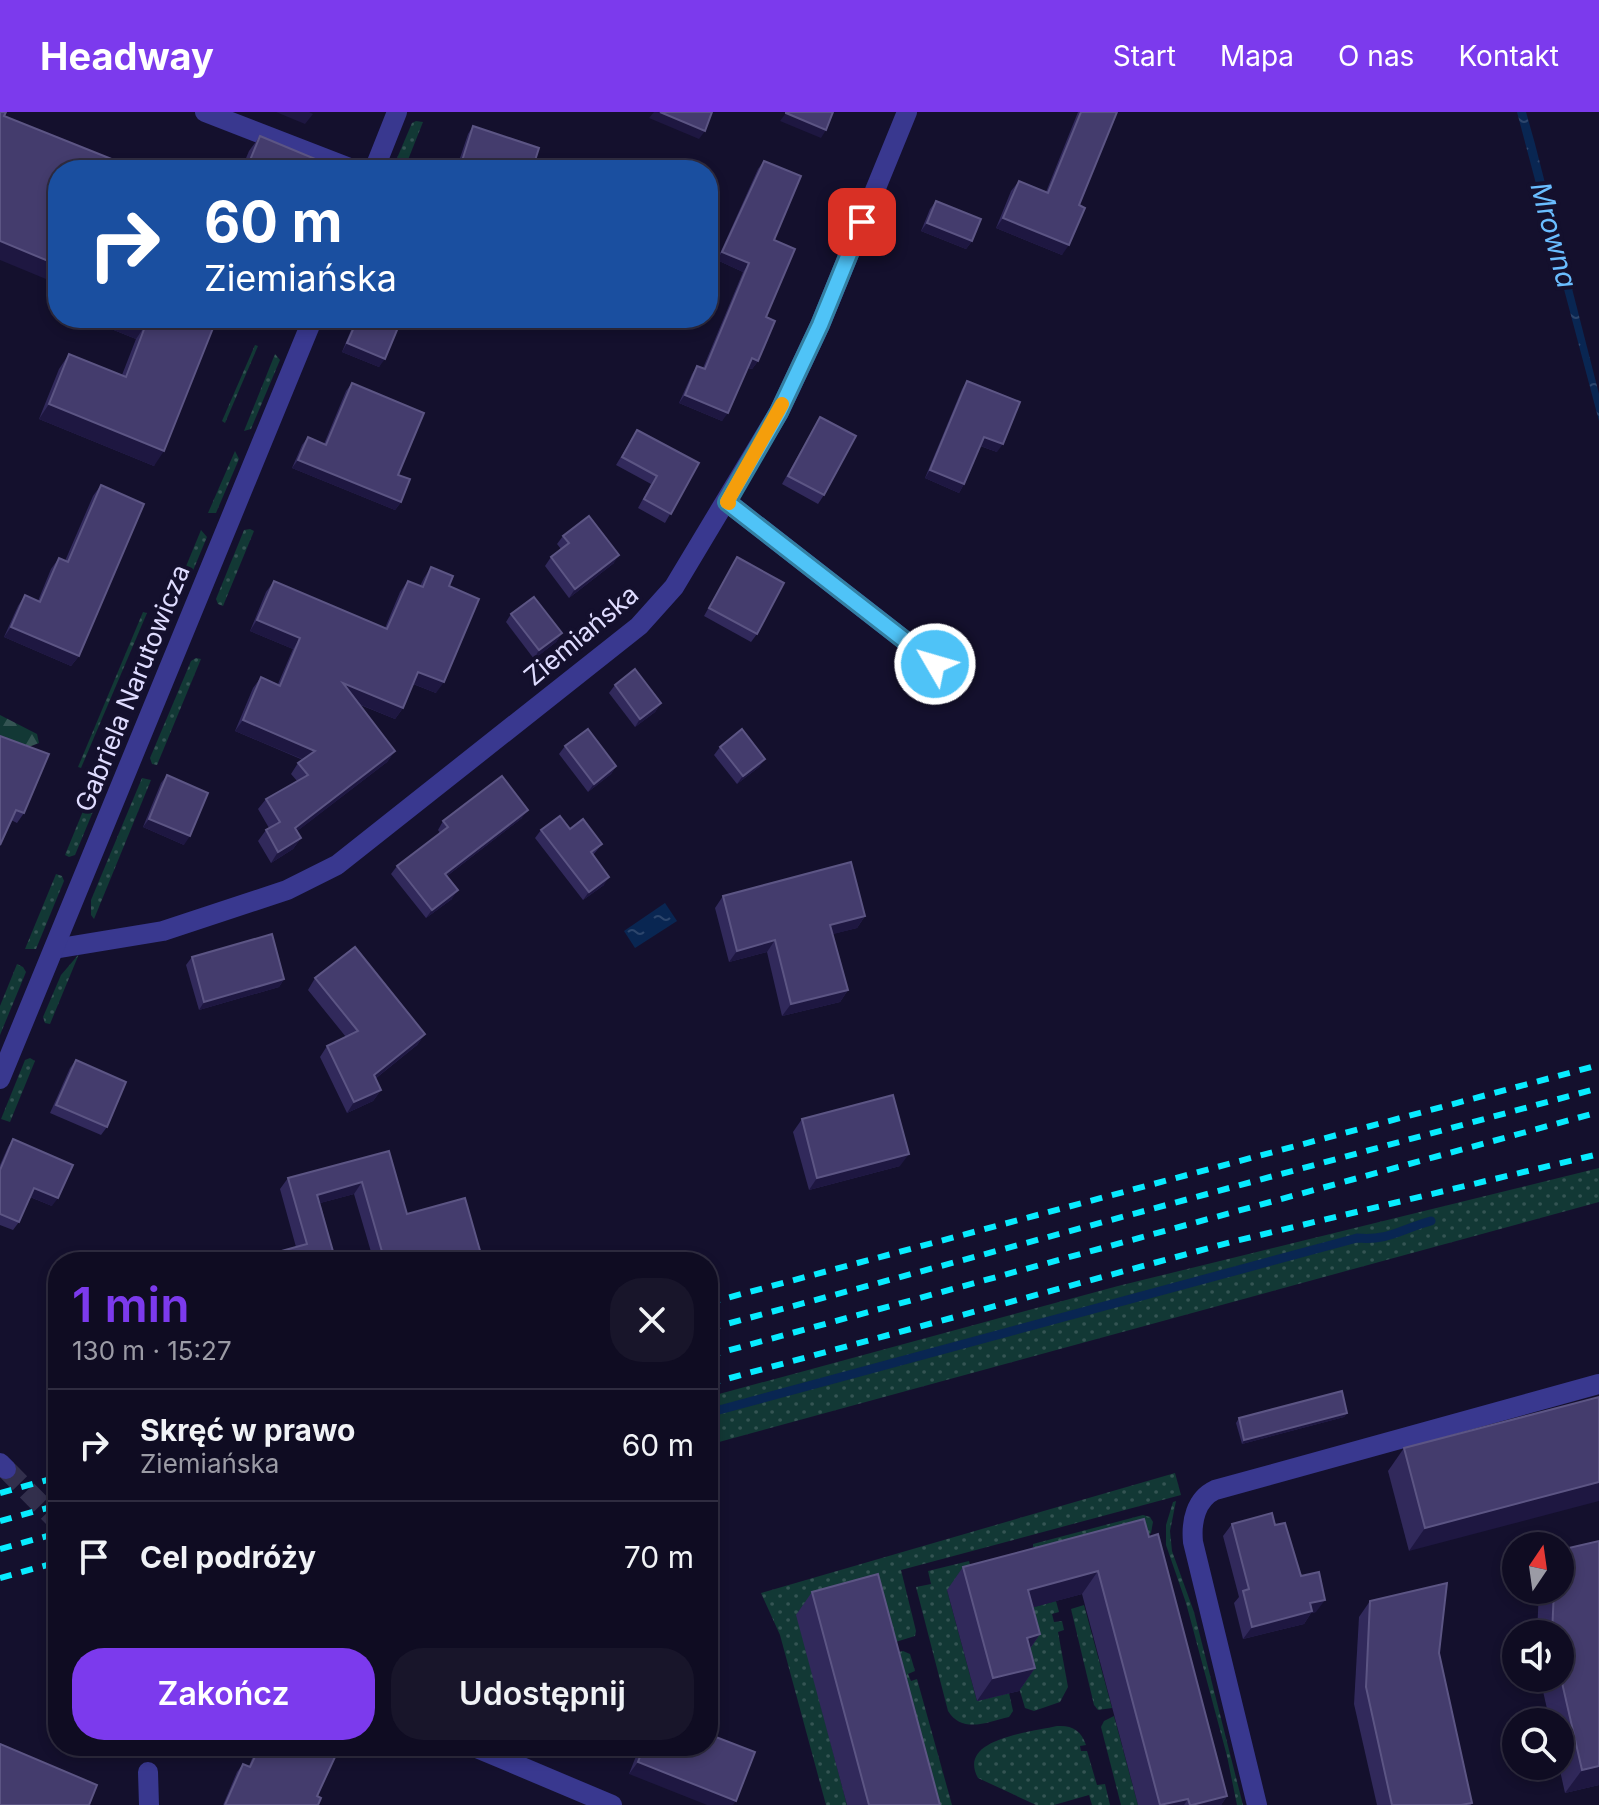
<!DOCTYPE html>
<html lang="pl">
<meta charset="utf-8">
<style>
:root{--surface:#0f0c22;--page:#18152a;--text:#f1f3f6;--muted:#9b9ba5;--line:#2f2c40;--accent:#7c3aed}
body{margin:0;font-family:Inter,sans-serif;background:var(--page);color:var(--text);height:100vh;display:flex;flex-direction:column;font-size:30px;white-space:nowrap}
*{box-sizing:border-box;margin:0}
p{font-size:26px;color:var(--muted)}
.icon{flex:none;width:44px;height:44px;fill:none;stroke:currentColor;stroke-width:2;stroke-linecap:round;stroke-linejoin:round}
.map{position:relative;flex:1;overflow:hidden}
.side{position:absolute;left:48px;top:1140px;width:670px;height:504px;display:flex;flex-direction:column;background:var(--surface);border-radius:32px;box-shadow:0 4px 12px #0003,0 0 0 2px var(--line)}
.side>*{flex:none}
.hud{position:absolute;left:48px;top:48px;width:670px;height:168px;border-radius:32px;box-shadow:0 4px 12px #0003,0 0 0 2px var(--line);background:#1a4fa0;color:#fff;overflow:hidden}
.needle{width:52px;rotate:13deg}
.tools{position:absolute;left:1502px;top:1420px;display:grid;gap:16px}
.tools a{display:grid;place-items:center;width:72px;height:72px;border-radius:50%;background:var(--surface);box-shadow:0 4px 12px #0003,0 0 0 2px var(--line);font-size:40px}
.pin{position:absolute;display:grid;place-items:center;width:68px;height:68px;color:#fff;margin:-34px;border-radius:16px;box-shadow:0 4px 12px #0006}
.me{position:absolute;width:88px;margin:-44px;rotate:308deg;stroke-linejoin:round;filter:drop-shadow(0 0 6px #0008)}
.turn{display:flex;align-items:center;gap:28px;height:168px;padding:0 24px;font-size:36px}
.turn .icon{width:104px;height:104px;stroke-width:2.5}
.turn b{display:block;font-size:56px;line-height:68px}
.round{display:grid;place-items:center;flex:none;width:84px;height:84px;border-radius:32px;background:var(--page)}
.summary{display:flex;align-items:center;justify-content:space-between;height:136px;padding:0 24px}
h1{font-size:48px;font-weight:600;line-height:60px;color:var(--accent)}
.action{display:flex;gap:16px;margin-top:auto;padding:16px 24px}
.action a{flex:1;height:92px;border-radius:32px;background:var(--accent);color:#fff;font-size:32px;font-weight:600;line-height:92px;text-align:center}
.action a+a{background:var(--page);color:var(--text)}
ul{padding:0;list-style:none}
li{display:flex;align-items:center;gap:24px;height:112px;padding:0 24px;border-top:2px solid var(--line)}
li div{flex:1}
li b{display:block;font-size:30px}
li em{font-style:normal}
header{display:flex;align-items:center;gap:48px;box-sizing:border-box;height:112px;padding:0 40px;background:var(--accent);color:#fff}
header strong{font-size:38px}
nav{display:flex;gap:44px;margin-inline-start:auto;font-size:28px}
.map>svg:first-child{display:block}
.green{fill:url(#green-dots)}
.forest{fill:url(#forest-firs)}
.water{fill:url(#water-ripples)}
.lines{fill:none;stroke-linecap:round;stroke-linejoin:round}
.stream{stroke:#092652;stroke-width:9}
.minor-tunnel{stroke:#322f4c;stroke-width:20;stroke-dasharray:20 10;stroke-linecap:butt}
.minor{stroke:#39388f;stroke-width:20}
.rail{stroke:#08ecff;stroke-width:6;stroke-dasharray:12 10;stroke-linecap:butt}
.wall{fill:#31295b}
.shaded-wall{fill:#1e1741}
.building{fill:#443c6d;stroke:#5c5584;stroke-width:2}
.route-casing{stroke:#337fa1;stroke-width:20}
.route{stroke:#4fc3f7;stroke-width:14}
.slow{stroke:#f59e0b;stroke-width:14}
.labels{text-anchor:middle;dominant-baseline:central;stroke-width:8;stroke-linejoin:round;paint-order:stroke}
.street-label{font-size:26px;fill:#dfdcff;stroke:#14102d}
.water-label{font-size:28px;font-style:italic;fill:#6abdff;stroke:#14102d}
</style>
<header>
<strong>Headway</strong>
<nav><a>Start</a><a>Mapa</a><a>O nas</a><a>Kontakt</a></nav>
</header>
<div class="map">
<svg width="1599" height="1693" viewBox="0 0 1599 1693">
<defs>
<pattern id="green-dots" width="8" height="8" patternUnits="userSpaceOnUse" patternTransform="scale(2)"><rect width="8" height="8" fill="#123835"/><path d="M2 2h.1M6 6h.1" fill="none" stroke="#345453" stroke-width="1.8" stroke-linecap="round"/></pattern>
<pattern id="forest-firs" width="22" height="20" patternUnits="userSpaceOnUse" patternTransform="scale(2)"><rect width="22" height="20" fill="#123835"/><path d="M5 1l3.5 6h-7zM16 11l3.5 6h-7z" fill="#345453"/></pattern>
<pattern id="water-ripples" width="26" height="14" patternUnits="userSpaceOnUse" patternTransform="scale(2)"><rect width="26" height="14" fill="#092652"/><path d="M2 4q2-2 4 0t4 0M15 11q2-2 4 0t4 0" fill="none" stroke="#2c456c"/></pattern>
</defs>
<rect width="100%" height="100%" fill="#14102d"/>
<g class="green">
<path d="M416,9L423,10L404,58H392L412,11Z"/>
<path d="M255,233L258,234L225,311L222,309Z"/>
<path d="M275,242L280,248L251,317L244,319Z"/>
<path d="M235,339L239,347L216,401H208Z"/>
<path d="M250,417L254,419L223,494L218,492L216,487L244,418Z"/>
<path d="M201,418L207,425L182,485L173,486Z"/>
<path d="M143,500L147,501L81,656L78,655Z"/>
<path d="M196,546L201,547L157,653L152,652L150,646L191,549Z"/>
<path d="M142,666L151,668L94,807L91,803V788Z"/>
<path d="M90,682L94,684L97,690L75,743L69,745L65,743Z"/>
<path d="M56,762L62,764L64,769L36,837H25Z"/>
<path d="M79,842L50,912L45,911L43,905L61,863Z"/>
<path d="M17,852L23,855L26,860L0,923V894Z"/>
<path d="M30,946L35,949L10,1010L1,1007L25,948Z"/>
<path d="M1599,1056V1090L708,1333V1285L1118,1174Z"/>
<path d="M1175,1361L1181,1383L901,1458L916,1519L915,1524L876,1536L797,1502L847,1693H826L780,1523L761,1481Z"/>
<path d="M1176,1389L1170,1419L1172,1439L1194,1500L1243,1693H1237L1227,1644L1186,1491L1166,1433V1413L1173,1390Z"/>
<path d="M1143,1403L1150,1405L1153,1410L1151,1421L1148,1424L1065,1435H1033V1432Z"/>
<path d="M969,1449L975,1470L947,1478L977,1589L1009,1581L1013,1599L1009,1605C988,1610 962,1622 948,1599L916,1475L931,1472L928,1459Z"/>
<path d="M1056,1489L1059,1500L1052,1502L1054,1510L1062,1509L1064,1518L1058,1520L1068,1575L1060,1590L1034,1599L1025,1596L1011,1549L1012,1501Z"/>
<path d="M1084,1493L1112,1596L1098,1598L1094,1593L1071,1497Z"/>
<path d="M903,1539L910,1542L915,1559L908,1562L911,1569L917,1567L952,1693H918L878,1545Z"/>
<path d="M1114,1604L1138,1693H1121L1101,1615L1104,1609Z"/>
<path d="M1057,1614C1072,1613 1081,1618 1086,1633L1080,1634L1081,1639H1087L1097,1673L1105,1672L1110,1693H1092L1089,1683L1054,1693H1036L978,1666C956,1626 1033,1620 1057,1614Z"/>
</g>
<path class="forest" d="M0,603L37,622L39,631L26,636L0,623Z"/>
<g class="water">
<path d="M1517,0H1526L1535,32L1599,282V309Z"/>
<path d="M665,791L677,809L635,836L624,819Z"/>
</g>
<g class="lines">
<path class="stream" d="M708,1301L1357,1126C1389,1129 1401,1117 1431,1109"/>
<path class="minor-tunnel" d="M6,1357L58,1410"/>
<g class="minor">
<path d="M205,0L355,58"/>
<path d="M374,58L397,0"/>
<path d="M727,390L935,552"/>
<path d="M54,837L163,819L287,778L337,753L639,514L674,475L779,300L820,213L907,0"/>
<path d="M0,967L313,206"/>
<path d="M0,1351L6,1357"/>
<path d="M472,1634L612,1693"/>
<path d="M148,1660L149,1693"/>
<path d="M1257,1693L1193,1430C1191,1409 1196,1387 1215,1378L1599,1272"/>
</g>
<g class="rail">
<path d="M708,1191L1599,953"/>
<path d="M708,1217L1599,976"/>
<path d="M708,1244L1599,1000"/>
<path d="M708,1272L1235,1129L1599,1042"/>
<path d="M0,1381L58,1365"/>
<path d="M0,1409L58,1393"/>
<path d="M0,1437L58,1421"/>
<path d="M0,1466L58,1450"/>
</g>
</g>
<g class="wall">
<path d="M1078,0H1117L1079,93L1062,143L996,116L1011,79L1019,69L1046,80Z"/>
<path d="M473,14L539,36L456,58L468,22Z"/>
<path d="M260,24L330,58H241L249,39Z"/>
<path d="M764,49L774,128L766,205L758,249L752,257L748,256L722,309L679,291L692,262L697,254L703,256L743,160L717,148L758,57Z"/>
<path d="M936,89L972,129L966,137L921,119L930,97Z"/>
<path d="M84,206H217L154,354L39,307L59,257L69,242L122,263L136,227Z"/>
<path d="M356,206H402L379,255L342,240Z"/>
<path d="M967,269L997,340L980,334L964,372L959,381L925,366L962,277Z"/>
<path d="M352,271L398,363L401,390L395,398L292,356L302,333L308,325L324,332L346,279Z"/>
<path d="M820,305L824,383L818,392L782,372Z"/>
<path d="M637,318L699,351L665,411L638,396L651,372L616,353Z"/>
<path d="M101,373L79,544L71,554L4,525L18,494L25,483L38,489L51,457L59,446L65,449L93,384Z"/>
<path d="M563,424L614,451L569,486L545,454L551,445L561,437L557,432Z"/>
<path d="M737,445L757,522L751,530L704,504Z"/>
<path d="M431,455L449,474L436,581L413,572L403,596L395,607L358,592L395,639L387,650L297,719L301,726L293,737L271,751L258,729L266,718L269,716L258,697L266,687L297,669L291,662L298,651L303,648L235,619L253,576L261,565L278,572L293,537L250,519L266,480L274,469L385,516L400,480L408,469L420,474L424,466Z"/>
<path d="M511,502L562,521L556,530L534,547L506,510Z"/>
<path d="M615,573L661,591L655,600L635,615L609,581Z"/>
<path d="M0,624L24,701L17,711L11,708Z"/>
<path d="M565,634L616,654L611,662L588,680L559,642Z"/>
<path d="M720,635L765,647L759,655L737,672L714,643Z"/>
<path d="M167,663L184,733L143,715L161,671Z"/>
<path d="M522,706L447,764L452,787L426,806L391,762L397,754L440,721L438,718L443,709Z"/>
<path d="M570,717L602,732L593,743L604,773L583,788L535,726L541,718Z"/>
<path d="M723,784L865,804L857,816L832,822L848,878L840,890L782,904L767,840L729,850L715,796Z"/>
<path d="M192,845L284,867L279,875L199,898L186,853Z"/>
<path d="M315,866L425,922L417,933L375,967L381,978L373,989L347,1001L320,945L327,934L346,925L308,878Z"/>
<path d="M76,948L107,1015L101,1023L50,1001L70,956Z"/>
<path d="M802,1007L900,1054L809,1078L793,1020Z"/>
<path d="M13,1027L52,1094L30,1085L19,1110L13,1118L0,1113V1053L8,1035Z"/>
<path d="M389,1039L407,1102L481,1142L476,1150H374L354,1082L320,1091L336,1150L296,1135L280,1077L288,1066Z"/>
<path d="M1599,1285L1409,1439L1388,1359L1404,1336Z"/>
<path d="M1347,1301L1344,1305L1242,1332L1236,1311L1239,1306Z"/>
<path d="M1232,1412L1275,1413L1301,1464L1316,1500L1311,1501L1304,1512L1243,1527L1234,1491L1239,1485L1223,1424Z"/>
<path d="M1149,1425L1227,1684L1221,1693H1138L1082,1482L1033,1495L1040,1522L1030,1537L1035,1556L1019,1579L977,1589L947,1478L963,1455Z"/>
<path d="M1599,1429V1673L1565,1681L1559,1654L1560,1610H1550L1540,1566H1560V1522H1537L1539,1478H1560Z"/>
<path d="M812,1480L940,1693H847L796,1503Z"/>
<path d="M1370,1489L1439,1541L1472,1691L1471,1693H1377L1354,1592L1359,1505Z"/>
<path d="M257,1634H310L318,1693H223L237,1660L243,1652L249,1654Z"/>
<path d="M640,1634H708L629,1662Z"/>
</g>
<g class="shaded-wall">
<path d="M276,0H309L313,2L305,12Z"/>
<path d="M654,0H660L705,19L699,27L649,6Z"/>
<path d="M786,1L826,18L821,26L780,9Z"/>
<path d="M462,49L488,58H456Z"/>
<path d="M1003,106L1069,133L1062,143L996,116Z"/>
<path d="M927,111L972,129L966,137L921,119Z"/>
<path d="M0,129L58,153V172L0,148Z"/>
<path d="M722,140L749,151L743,160L717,148Z"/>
<path d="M84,206H131L146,212L136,227Z"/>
<path d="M347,231L385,247L379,255L342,240Z"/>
<path d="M752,246L758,249L752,257L746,255Z"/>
<path d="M685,283L728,301L722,309L679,291Z"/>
<path d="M49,292L164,339L154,354L39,307Z"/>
<path d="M984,325L1003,332L997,340L978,333Z"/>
<path d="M298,348L401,390L395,398L292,356Z"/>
<path d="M930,358L964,372L959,381L925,366Z"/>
<path d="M619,443L614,451L569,486L575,477Z"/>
<path d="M257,508L300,526L293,537L250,519Z"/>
<path d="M11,515L79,544L71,554L4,525Z"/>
<path d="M562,521L556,530L534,547L539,538Z"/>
<path d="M418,560L444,570L436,581L411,571Z"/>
<path d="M343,571L403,596L395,607L335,582Z"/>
<path d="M661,591L655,600L635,615L640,607Z"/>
<path d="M243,608L315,639L307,649L235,619Z"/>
<path d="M395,639L387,650L287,727L295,716Z"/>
<path d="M765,647L759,655L737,672L743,664Z"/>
<path d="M616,654L611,662L588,680L594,672Z"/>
<path d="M528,698L522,706L439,770L445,762Z"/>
<path d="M149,707L190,724L184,733L143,715Z"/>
<path d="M301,726L293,737L271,751L278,740Z"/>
<path d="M609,765L604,773L583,788L589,780Z"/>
<path d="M458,778L452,787L426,806L432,798Z"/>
<path d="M865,804L857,816L822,825L830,813Z"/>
<path d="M775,828L767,840L729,850L737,839Z"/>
<path d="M284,867L279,875L199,898L204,890Z"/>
<path d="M848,878L840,890L782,904L791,892Z"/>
<path d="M425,922L417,933L366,974L374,963Z"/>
<path d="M381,978L373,989L347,1001L354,990Z"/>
<path d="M909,1042L900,1054L809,1078L817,1066Z"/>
<path d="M362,1070L354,1082L309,1094L317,1083Z"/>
<path d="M34,1076L58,1086L52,1094L28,1084Z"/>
<path d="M437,1140L430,1150H403Z"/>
<path d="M481,1142L476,1150H454Z"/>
<path d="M1347,1301L1344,1305L1242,1332L1244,1328Z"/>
<path d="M1599,1370V1389L1409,1439L1425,1416Z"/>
<path d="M1098,1459L1082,1482L1012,1501L1028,1478Z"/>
<path d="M1325,1488L1316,1500L1311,1501L1304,1512L1243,1527L1252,1515L1310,1491Z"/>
<path d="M1040,1522L1024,1545L1027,1526Z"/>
<path d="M1035,1556L1019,1579L977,1589L993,1566Z"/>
<path d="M638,1650L736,1689L733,1693H707L629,1662Z"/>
<path d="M1599,1654V1673L1565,1681L1582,1658Z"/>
<path d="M1227,1684L1221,1693H1192Z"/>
<path d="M1188,1687L1184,1693H1162Z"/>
</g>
<g class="building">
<path d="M0,0H6L4,4L139,58H58V153L0,129Z"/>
<path d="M660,0H712L705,19Z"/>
<path d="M786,0H833L826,18L786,1Z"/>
<path d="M1081,0H1117L1079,93L1085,96L1069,133L1003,106L1019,69L1048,81Z"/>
<path d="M473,14L539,36L532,58H488L462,49Z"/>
<path d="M260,24L332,54L330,58H246Z"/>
<path d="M764,49L801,64L774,128L795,137L766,205L775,209L758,249L752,246L728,301L685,283L697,254L705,257L749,151L722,140Z"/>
<path d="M936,89L981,107L972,129L927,111Z"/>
<path d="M131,206H217L164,339L49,292L69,242L126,265L146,212Z"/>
<path d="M358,206H402L385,247L347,231Z"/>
<path d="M967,269L1020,290L1003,332L984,325L964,372L930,358Z"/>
<path d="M352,271L424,301L398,363L410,367L401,390L298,348L308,325L326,333Z"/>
<path d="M820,305L856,324L824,383L788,364Z"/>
<path d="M637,318L699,351L671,402L644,387L657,364L622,345Z"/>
<path d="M101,373L144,392L79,544L11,515L25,483L40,490L59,446L68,450Z"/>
<path d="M589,404L619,443L575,477L551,445L569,431L563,424Z"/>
<path d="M737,445L784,471L757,522L709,496Z"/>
<path d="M431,455L453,464L449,474L479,487L444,570L418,560L403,596L343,571L395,639L295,716L301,726L278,740L266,718L280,710L266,687L308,663L298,651L315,639L243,608L261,565L280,574L300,526L257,508L274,469L387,517L408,469L423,475Z"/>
<path d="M534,485L562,521L539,538L511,502Z"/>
<path d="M635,557L661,591L640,607L615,573Z"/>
<path d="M588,617L616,654L594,672L565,634Z"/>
<path d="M742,617L765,647L743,664L720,635Z"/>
<path d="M0,624L49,642L24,701L16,698L0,733Z"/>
<path d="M167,663L208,681L190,724L149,707Z"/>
<path d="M502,664L528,698L445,762L458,778L432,798L397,754L448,715L443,709Z"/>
<path d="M560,704L570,717L583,707L602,732L591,740L609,765L589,780L541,718Z"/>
<path d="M851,750L865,804L830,813L848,878L791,892L775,828L737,839L723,784Z"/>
<path d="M272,822L284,867L204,890L192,845Z"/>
<path d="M355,835L425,922L374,963L381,978L354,990L327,934L358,919L315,866Z"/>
<path d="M76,948L126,970L107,1015L56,993Z"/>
<path d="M893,983L909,1042L817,1066L802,1007Z"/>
<path d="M13,1027L73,1053L58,1086L34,1076L19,1110L0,1102V1058Z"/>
<path d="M389,1039L407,1102L465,1086L481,1142L454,1150H440L437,1140L403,1150H385L362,1070L317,1083L336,1150H241L307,1132L288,1066Z"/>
<path d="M1342,1279L1347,1301L1244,1328L1239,1306Z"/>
<path d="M1599,1285V1370L1425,1416L1404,1336Z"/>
<path d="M1272,1401L1275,1413L1285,1411L1301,1464L1319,1460L1325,1488L1310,1491L1312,1499L1252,1515L1243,1479L1249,1477L1232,1412Z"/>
<path d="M1144,1407L1149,1425L1158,1422L1227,1684L1192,1693H1190L1188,1687L1160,1693L1098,1459L1028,1478L1040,1522L1027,1526L1035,1556L993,1566L963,1455Z"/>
<path d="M1599,1429V1654L1582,1658L1560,1562V1522H1552L1554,1478H1560V1438Z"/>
<path d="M878,1462L940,1693H869L812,1480Z"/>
<path d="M1447,1471L1439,1541L1472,1691L1461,1693H1392L1366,1575L1370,1489Z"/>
<path d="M708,1622L755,1640L736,1689L638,1650L644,1634H708Z"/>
<path d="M0,1632L97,1673L89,1693H0Z"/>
<path d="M260,1634H310L335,1645L317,1684L321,1686L318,1693H225L243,1652L250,1655Z"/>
</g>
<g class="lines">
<g class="route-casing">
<path id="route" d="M862,110L820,213L779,300L727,390L935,552"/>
</g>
<use href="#route" class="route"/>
<path class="slow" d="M729,391L727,390L782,292"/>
</g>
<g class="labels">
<g class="street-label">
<text transform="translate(581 523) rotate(-40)">Ziemiańska</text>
<text transform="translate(132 576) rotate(-68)">Gabriela Narutowicza</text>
</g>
<g class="water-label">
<text transform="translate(1554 123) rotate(75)">Mrowna</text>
</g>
</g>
</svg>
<div class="tools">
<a><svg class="needle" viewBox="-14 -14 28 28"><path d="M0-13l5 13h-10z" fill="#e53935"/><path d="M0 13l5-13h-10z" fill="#9b9ba5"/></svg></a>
<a><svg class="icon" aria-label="sound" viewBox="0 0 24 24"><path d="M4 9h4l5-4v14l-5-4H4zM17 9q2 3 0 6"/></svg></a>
<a><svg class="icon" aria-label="search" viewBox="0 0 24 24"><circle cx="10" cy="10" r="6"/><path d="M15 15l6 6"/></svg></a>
</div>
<div class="pin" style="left:862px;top:110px;background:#d93025"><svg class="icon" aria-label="arrive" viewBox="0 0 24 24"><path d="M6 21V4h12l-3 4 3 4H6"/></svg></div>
<svg class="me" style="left:935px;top:552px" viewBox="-20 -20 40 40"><circle r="17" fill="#4fc3f7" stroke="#fff" stroke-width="3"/><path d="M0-11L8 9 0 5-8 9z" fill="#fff"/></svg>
<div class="hud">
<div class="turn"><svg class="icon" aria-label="right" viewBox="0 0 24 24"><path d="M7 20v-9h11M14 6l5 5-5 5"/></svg><div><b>60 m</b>Ziemiańska</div></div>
</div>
<section class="side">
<div class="summary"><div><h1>1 min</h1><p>130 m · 15:27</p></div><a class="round"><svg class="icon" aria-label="close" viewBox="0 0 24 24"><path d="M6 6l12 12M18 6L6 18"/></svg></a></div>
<ul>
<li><svg class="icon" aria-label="right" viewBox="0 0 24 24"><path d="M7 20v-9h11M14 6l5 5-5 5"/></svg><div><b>Skręć w prawo</b><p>Ziemiańska</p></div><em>60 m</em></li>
<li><svg class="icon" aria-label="arrive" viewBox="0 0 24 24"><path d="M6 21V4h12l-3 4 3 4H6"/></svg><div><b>Cel podróży</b></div><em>70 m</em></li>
</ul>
<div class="action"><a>Zakończ</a><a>Udostępnij</a></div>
</section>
</div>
